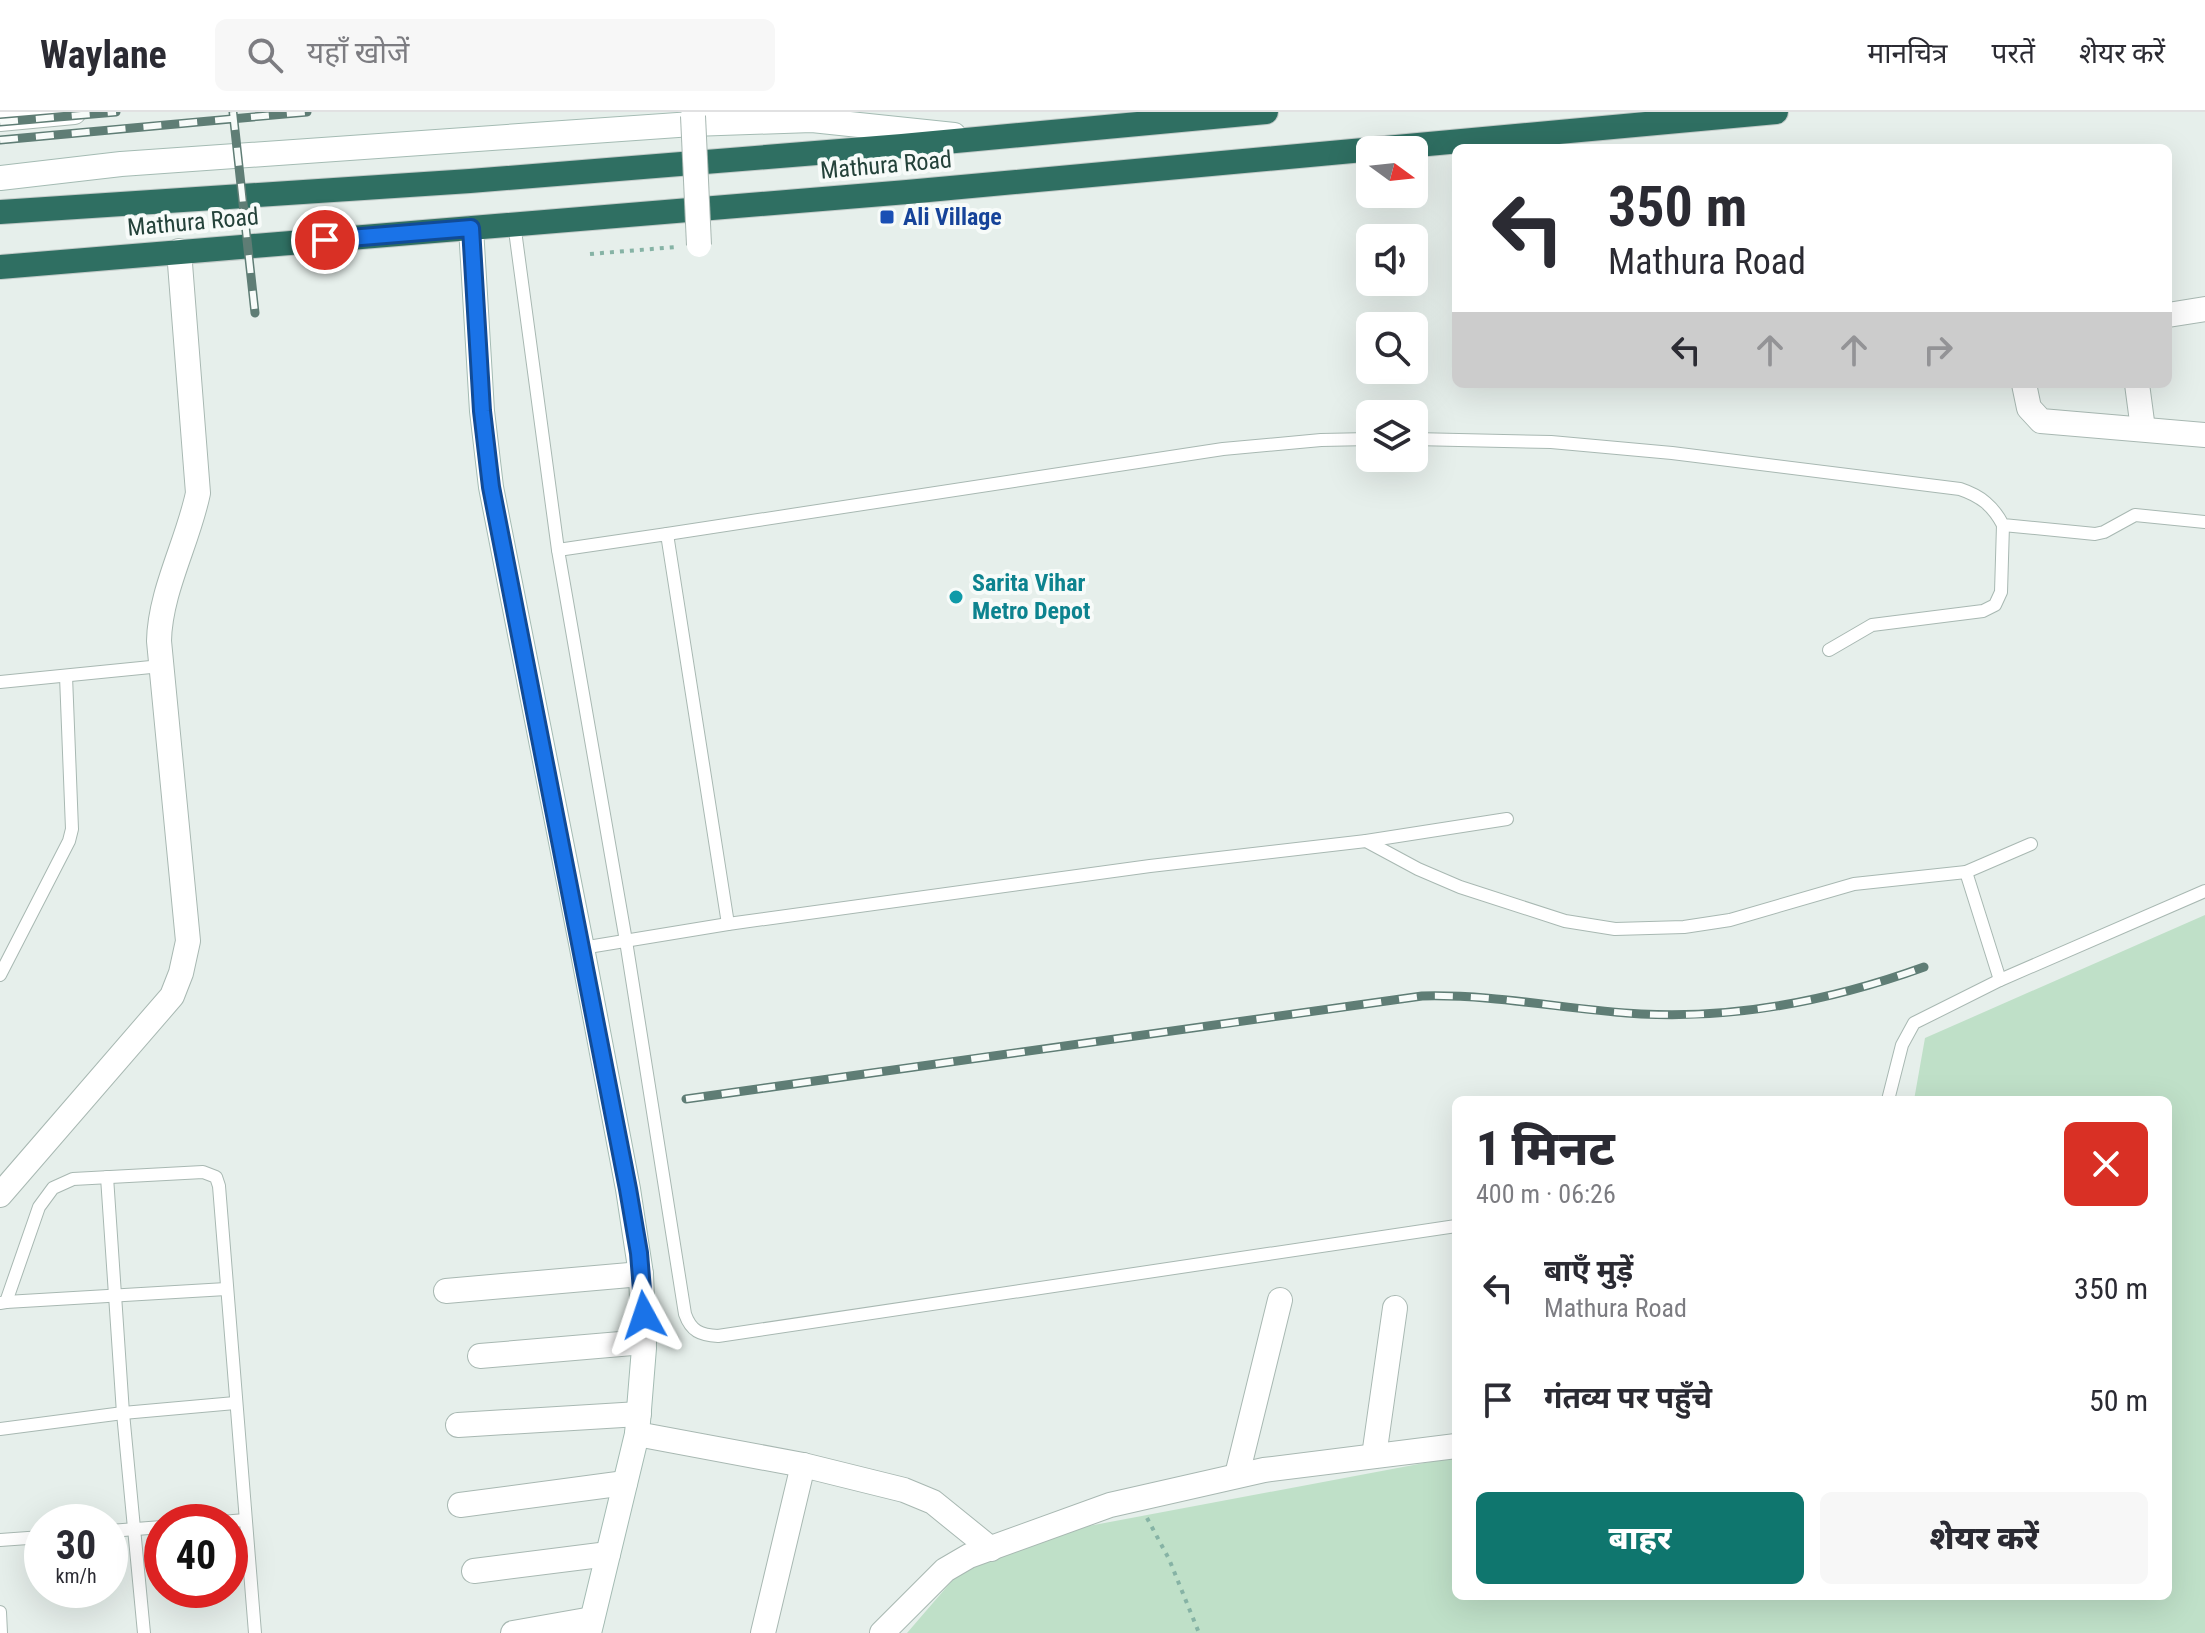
<!DOCTYPE html>
<html lang="hi">
<meta charset="utf-8">
<style>
:root{--surface:#fff;--page:#f7f7f7;--text:#2b2b33;--muted:#7c7c81;--line:#e1e1e2;--accent:#0f766e}
body{margin:0;font-family:"Roboto Condensed","Noto Sans Devanagari",sans-serif;background:var(--page);color:var(--text);height:100vh;display:flex;flex-direction:column;font-size:30px;white-space:nowrap}
*{box-sizing:border-box;margin:0}
p{font-size:26px;color:var(--muted)}
.icon{flex:none;width:44px;height:44px;fill:none;stroke:currentColor;stroke-width:2;stroke-linecap:round;stroke-linejoin:round}
.map{position:relative;flex:1;overflow:hidden}
.details{position:absolute;left:1452px;top:984px;width:720px;height:504px;display:flex;flex-direction:column;background:var(--surface);border-radius:12px;box-shadow:0 8px 32px #0002}
.details>*{flex:none}
.banner{position:absolute;left:1452px;top:32px;width:720px;height:244px;border-radius:12px;box-shadow:0 8px 32px #0002;background:#fff;color:var(--text);overflow:hidden}
.needle{width:52px;rotate:105deg}
.buttons{position:absolute;left:1356px;top:24px;display:grid;gap:16px}
.buttons a{display:grid;place-items:center;width:72px;height:72px;border-radius:12px;background:var(--surface);box-shadow:0 8px 32px #0002;font-size:40px}
.speed{position:absolute;left:24px;top:1392px;display:flex;gap:16px;font-size:40px;font-weight:700;text-align:center}
.speed>*{display:grid;place-content:center;width:104px;height:104px;border-radius:50%;background:var(--surface);box-shadow:0 8px 32px #0002;line-height:1}
.speed small{font-size:20px;font-weight:400}
.speed .limit{border:12px solid #d22;background:#fff;color:#111}
.pin{position:absolute;display:grid;place-items:center;width:68px;height:68px;color:#fff;margin:-34px;border:4px solid #fff;border-radius:50%;box-shadow:0 2px 8px #0007}
.me{position:absolute;width:88px;margin:-44px;rotate:355deg;stroke-linejoin:round;filter:drop-shadow(0 0 6px #0008)}
.turn{display:flex;align-items:center;gap:28px;height:168px;padding:0 24px;font-size:36px}
.turn .icon{width:104px;height:104px;stroke-width:2.5}
.turn b{display:block;font-size:56px;line-height:68px}
.lanes{display:flex;align-items:center;height:76px;padding:0 24px;background:#0003;justify-content:center;gap:40px;direction:ltr}
.lanes .off{opacity:.35}
.round{display:grid;place-items:center;flex:none;width:84px;height:84px;border-radius:12px;background:var(--page)}
.summary{display:flex;align-items:center;justify-content:space-between;height:136px;padding:0 24px}
h1{font-size:48px;font-weight:800;line-height:60px}
.action{display:flex;gap:16px;margin-top:auto;padding:16px 24px}
.action a{flex:1;height:92px;border-radius:12px;background:var(--accent);color:#fff;font-size:32px;font-weight:800;line-height:92px;text-align:center}
.action a+a{background:var(--page);color:var(--text)}
ul{padding:0;list-style:none}
li{display:flex;align-items:center;gap:24px;height:112px;padding:0 24px}
li div{flex:1}
li b{display:block;font-size:30px}
li em{font-style:normal}
header{display:flex;align-items:center;gap:48px;box-sizing:border-box;height:112px;padding:0 40px;background:var(--surface);border-bottom:2px solid var(--line)}
header strong{font-size:38px}
nav{display:flex;gap:44px;margin-inline-start:auto;font-size:28px}
.search{width:560px;height:72px;background:var(--page);display:flex;align-items:center;gap:20px;box-sizing:border-box;padding:0 28px;border-radius:12px;color:var(--muted);font-size:30px}
.map>svg:first-child{display:block}
.green{fill:#bfe0c8}
.lines{fill:none;stroke-linecap:round;stroke-linejoin:round}
.lane-casing{stroke:#a8b8b2;stroke-width:14}
.street-casing{stroke:#a8b8b2;stroke-width:26}
.secondary-casing{stroke:#a4bbb3;stroke-width:26}
.highway-casing{stroke:#c2cac8;stroke-width:26}
.path{stroke:#86b3a5;stroke-width:4;stroke-dasharray:4 6;stroke-linecap:butt}
.lane{stroke:#fff;stroke-width:12}
.street{stroke:#fff;stroke-width:24}
.secondary{stroke:#fff;stroke-width:24}
.highway{stroke:#2f6f62;stroke-width:24}
.rail-casing{stroke:#5f7d75;stroke-width:9}
.rail{stroke:#f7fbf9;stroke-width:6;stroke-dasharray:18;stroke-linecap:butt}
.street-bridge-casing{stroke:#a8b8b2;stroke-width:26;stroke-linecap:butt}
.street-bridge{stroke:#fff;stroke-width:24}
.route-casing{stroke:#114b97;stroke-width:20}
.route{stroke:#1a73e8;stroke-width:14}
.transit-dot{fill:#1a4fb4;stroke:#f7fbf9;stroke-width:3}
.culture-dot{fill:#0f9aa8;stroke:#f7fbf9;stroke-width:3}
.labels{text-anchor:middle;dominant-baseline:central;stroke-width:8;stroke-linejoin:round;paint-order:stroke}
.street-label{font-size:24px;fill:#24423a;stroke:#f7fbf9}
.transit-label{font-size:24px;font-weight:bold;fill:#164399;stroke:#f7fbf9;text-anchor:start}
.culture-label{font-size:24px;font-weight:bold;fill:#0d838f;stroke:#f7fbf9;text-anchor:start}
</style>
<header>
<strong>Waylane</strong>
<div class="search"><svg class="icon" aria-label="search" viewBox="0 0 24 24"><circle cx="10" cy="10" r="6"/><path d="M15 15l6 6"/></svg>यहाँ खोजें</div>
<nav><a>मानचित्र</a><a>परतें</a><a>शेयर करें</a></nav>
</header>
<div class="map">
<svg width="2205" height="1521" viewBox="0 0 2205 1521">
<rect width="100%" height="100%" fill="#e6efeb"/>
<path class="green" d="M2205,803V1521H907L982,1434L1456,1345V1484H2168V988H1914L1925,926Z"/>
<g class="lines">
<g class="lane-casing">
<g id="lane">
<path d="M514,111L558,438L626,829L685,1202C691,1219 700,1223 718,1224L1456,1114"/>
<path d="M1414,327L1551,330L1672,341L1960,377C1981,384 1993,394 2003,413L2095,422L2104,420L2135,403L2205,410"/>
<path d="M667,422L1223,337L1321,328L1370,327"/>
<path d="M558,438L667,422L728,812"/>
<path d="M1829,538L1872,513L1983,499L1995,493L2001,480L2003,413"/>
<path d="M0,570L161,554"/>
<path d="M1366,729L1507,707"/>
<path d="M1966,760L2000,868"/>
<path d="M582,836L728,812L1150,754L1366,729L1418,757L1460,775L1565,809L1615,817L1684,815L1730,808L1854,772L1966,760L2031,732"/>
<path d="M0,863L69,729L72,717L66,564"/>
<path d="M1888,988L1902,933L1914,911L2000,868L2205,779"/>
<path d="M107,1065L123,1301L144,1521"/>
<path d="M6,1190L226,1177"/>
<path d="M0,1191L6,1190L39,1095L53,1076L73,1067L203,1060L216,1065L219,1074L255,1521"/>
<path d="M0,1317L123,1301L235,1291"/>
<path d="M222,1410L245,1408"/>
<path d="M110,1419L162,1415"/>
<path d="M0,1428L42,1425"/>
<path d="M0,1500L1,1521"/>
</g>
</g>
<g class="street-casing">
<g id="street">
<path d="M0,7L74,0"/>
<path d="M2168,203L2205,197"/>
<path d="M2024,272L2029,296L2041,309L2205,323"/>
<path d="M2137,272L2143,317"/>
<path d="M0,1083L172,884L181,861L188,829L159,529C160,479 188,430 198,381L179,139"/>
<path d="M446,1179L641,1162"/>
<path d="M480,1244L644,1230"/>
<path d="M458,1313L639,1302"/>
<path d="M637,1322L803,1353L904,1378L933,1390L991,1437"/>
<path d="M1374,1344L1395,1196"/>
<path d="M1237,1363L1280,1188"/>
<path d="M460,1393L625,1371"/>
<path d="M474,1459L608,1442"/>
<path d="M513,1521L592,1507"/>
<path d="M763,1521L803,1353"/>
<path d="M882,1521L945,1458L969,1444L1110,1393L1264,1358L1456,1334"/>
</g>
</g>
<g class="secondary-casing">
<g id="secondary">
<path d="M0,66L121,52L692,12L812,8L954,23"/>
<path d="M471,116L482,299L491,375L582,836L628,1077L641,1162L644,1236L637,1322L589,1521"/>
</g>
</g>
<g class="highway-casing">
<g id="highway">
<path d="M0,100L470,69L902,34L1266,0"/>
<path d="M0,155L907,80L1776,0"/>
</g>
</g>
<g class="path">
<path d="M590,142L676,135"/>
<path d="M1147,1406L1169,1447L1199,1521"/>
</g>
<use href="#lane" class="lane"/>
<use href="#street" class="street"/>
<use href="#secondary" class="secondary"/>
<use href="#highway" class="highway"/>
<g class="rail-casing">
<g id="rail">
<path d="M233,0L255,201"/>
<path d="M0,10L116,0"/>
<path d="M0,28L307,0"/>
<path d="M686,987L1422,884C1496,882 1568,898 1641,902C1738,907 1833,888 1924,855"/>
</g>
</g>
<use href="#rail" class="rail"/>
<g class="street-bridge-casing">
<path id="street-bridge" d="M693,4L699,133"/>
</g>
<use href="#street-bridge" class="street-bridge"/>
</g>
<g class="lines">
<g class="route-casing">
<path id="route" d="M325,128L471,116L482,299L491,375L628,1077L639,1141L644,1203"/>
</g>
<use href="#route" class="route"/>
</g>
<rect class="transit-dot" x="879" y="97" width="16" height="16" rx="4"/>
<circle class="culture-dot" cx="956" cy="485" r="8"/>
<g class="labels">
<g class="street-label">
<text transform="translate(886 53) rotate(-5)">Mathura Road</text>
<text transform="translate(193 110) rotate(-5)">Mathura Road</text>
</g>
<g class="transit-label">
<text x="903" y="105">Ali Village</text>
</g>
<g class="culture-label">
<text x="972" y="471">Sarita Vihar<tspan x="972" dy="28">Metro Depot</tspan></text>
</g>
</g>
</svg>
<div class="buttons">
<a><svg class="needle" viewBox="-14 -14 28 28"><path d="M0-13l5 13h-10z" fill="#e53935"/><path d="M0 13l5-13h-10z" fill="#7c7c81"/></svg></a>
<a><svg class="icon" aria-label="sound" viewBox="0 0 24 24"><path d="M4 9h4l5-4v14l-5-4H4zM17 9q2 3 0 6"/></svg></a>
<a><svg class="icon" aria-label="search" viewBox="0 0 24 24"><circle cx="10" cy="10" r="6"/><path d="M15 15l6 6"/></svg></a>
<a><svg class="icon" aria-label="layers" viewBox="0 0 24 24"><path d="M12 4l9 5-9 5-9-5zM3 14l9 5 9-5"/></svg></a>
</div>
<div class="speed"><div>30<small>km/h</small></div><div class="limit">40</div></div>
<div class="pin" style="left:325px;top:128px;background:#d93025"><svg class="icon" aria-label="arrive" viewBox="0 0 24 24"><path d="M6 21V4h12l-3 4 3 4H6"/></svg></div>
<svg class="me" style="left:644px;top:1203px" viewBox="-20 -20 40 40"><path d="M0-17L14 15 0 8-14 15z" fill="#1a73e8" stroke="#fff" stroke-width="4"/></svg>
<div class="banner">
<div class="turn"><svg class="icon" aria-label="left" viewBox="0 0 24 24"><path d="M17 20v-9H6M10 6l-5 5 5 5"/></svg><div><b>350 m</b>Mathura Road</div></div>
<div class="lanes"><svg class="icon" aria-label="left" viewBox="0 0 24 24"><path d="M17 20v-9H6M10 6l-5 5 5 5"/></svg><svg class="icon off" aria-label="ahead" viewBox="0 0 24 24"><path d="M12 20V5M6 11l6-6 6 6"/></svg><svg class="icon off" aria-label="ahead" viewBox="0 0 24 24"><path d="M12 20V5M6 11l6-6 6 6"/></svg><svg class="icon off" aria-label="right" viewBox="0 0 24 24"><path d="M7 20v-9h11M14 6l5 5-5 5"/></svg></div>
</div>
<section class="details">
<div class="summary"><div><h1>1 मिनट</h1><p>400 m · 06:26</p></div><a class="round" style="background:#d93025;color:#fff"><svg class="icon" aria-label="close" viewBox="0 0 24 24"><path d="M6 6l12 12M18 6L6 18"/></svg></a></div>
<ul>
<li><svg class="icon" aria-label="left" viewBox="0 0 24 24"><path d="M17 20v-9H6M10 6l-5 5 5 5"/></svg><div><b>बाएँ मुड़ें</b><p>Mathura Road</p></div><em>350 m</em></li>
<li><svg class="icon" aria-label="arrive" viewBox="0 0 24 24"><path d="M6 21V4h12l-3 4 3 4H6"/></svg><div><b>गंतव्य पर पहुँचे</b></div><em>50 m</em></li>
</ul>
<div class="action"><a>बाहर</a><a>शेयर करें</a></div>
</section>
</div>
